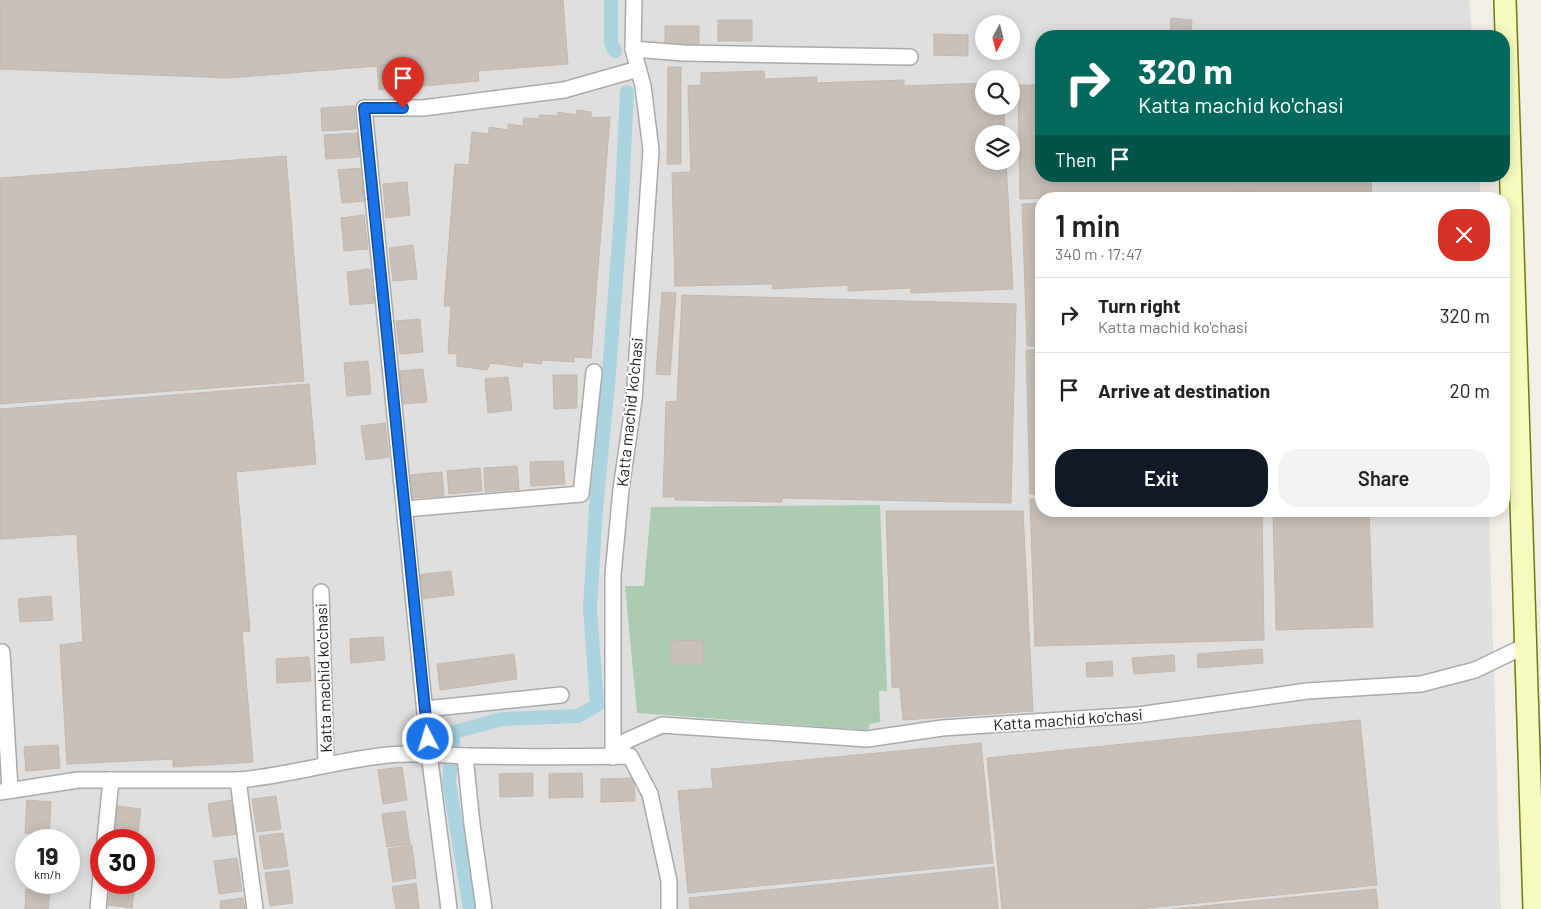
<!DOCTYPE html>
<meta charset="utf-8">
<style>
:root{--surface:#fff;--page:#f2f2f2;--text:#222;--muted:#767676;--line:#e0e0e0;--accent:#111827}
body{margin:0;font-family:Barlow,sans-serif;background:var(--page);color:var(--text);height:100vh;display:flex;flex-direction:column;font-size:19px;white-space:nowrap}
*{box-sizing:border-box;margin:0}
p{font-size:16px;color:var(--muted)}
.icon{flex:none;width:28px;height:28px;fill:none;stroke:currentColor;stroke-width:2;stroke-linecap:round;stroke-linejoin:round}
.map{position:relative;flex:1;overflow:hidden}
.side{position:absolute;left:1035px;top:192px;width:475px;height:325px;display:flex;flex-direction:column;background:var(--surface);border-radius:20px;box-shadow:0 2px 12px #0003}
.side>*{flex:none}
.hud{position:absolute;left:1035px;top:30px;width:475px;height:152px;border-radius:20px;box-shadow:0 2px 12px #0003;background:#00695c;color:#fff;overflow:hidden}
.needle{width:32px;rotate:187deg}
.controls{position:absolute;left:975px;top:15px;display:grid;gap:10px}
.controls a{display:grid;place-items:center;width:45px;height:45px;border-radius:50%;background:var(--surface);box-shadow:0 2px 12px #0003;font-size:25px}
.speed{position:absolute;left:15px;top:829px;display:flex;gap:10px;font-size:25px;font-weight:700;text-align:center}
.speed>*{display:grid;place-content:center;width:65px;height:65px;border-radius:50%;background:var(--surface);box-shadow:0 2px 12px #0003;line-height:1}
.speed small{font-size:12px;font-weight:400}
.speed .limit{border:8px solid #d22;background:#fff;color:#111}
.pin{position:absolute;display:grid;place-items:center;width:42px;height:42px;color:#fff;margin:-51px -21px;border-radius:50% 50% 50% 0;rotate:-45deg;box-shadow:0 0 5px #0007}
.pin .icon{rotate:45deg}
.me{position:absolute;width:55px;margin:-28px;rotate:355deg;stroke-linejoin:round;filter:drop-shadow(0 0 4px #0008)}
.turn{display:flex;align-items:center;gap:18px;height:105px;padding:0 20px;font-size:22px}
.turn .icon{width:65px;height:65px;stroke-width:2.5}
.turn b{display:block;font-size:35px;line-height:42px}
.then{display:flex;align-items:center;height:48px;padding:0 20px;background:#0003;gap:10px;font-size:19px}
.round{display:grid;place-items:center;flex:none;width:52px;height:52px;border-radius:20px;background:var(--page)}
.overview{display:flex;align-items:center;justify-content:space-between;height:85px;padding:0 20px}
h1{font-size:30px;font-weight:600;line-height:38px}
.primary-button{display:flex;gap:10px;margin-top:auto;padding:10px 20px}
.primary-button a{flex:1;height:58px;border-radius:20px;background:var(--accent);color:#fff;font-size:20px;font-weight:600;line-height:58px;text-align:center}
.primary-button a+a{background:var(--page);color:var(--text)}
ul{padding:0;list-style:none}
li{display:flex;align-items:center;gap:15px;height:75px;padding:0 20px;border-top:1px solid var(--line)}
li div{flex:1}
li b{display:block;font-size:19px}
li em{font-style:normal}
.map>svg:first-child{display:block}
.residential{fill:#e0dfdf;fill-rule:evenodd}
.cemetery{fill:#aacbaf}
.lines{fill:none;stroke-linecap:round;stroke-linejoin:round}
.canal{stroke:#aad3df;stroke-width:14}
.building{fill:#c7bfb8;stroke:#c4b6ab}
.street-casing{stroke:#a9a9a9;stroke-width:18}
.secondary-casing{stroke:#707d05;stroke-width:24}
.street{stroke:#fff;stroke-width:15}
.secondary{stroke:#f7fabf;stroke-width:21}
.route-casing{stroke:#114b97;stroke-width:12}
.route{stroke:#1a73e8;stroke-width:9}
.labels{text-anchor:middle;dominant-baseline:central;stroke-width:4;stroke-linejoin:round;paint-order:stroke}
.street-label{font-size:16px;fill:#222;stroke:#fff}
</style>
<div class="map">
<svg width="1541" height="909" viewBox="0 0 1541 909">
<rect width="100%" height="100%" fill="#f2efe9"/>
<path class="residential" d="M0,0H1469L1472,36H1041V176H1480V199H1041V511H1489L1501,909H0ZM984,24H1011V51H984ZM984,79H1011V106H984ZM984,134H1011V161H984ZM26,840H69V882H26ZM101,840H144V882H101Z"/>
<path class="cemetery" d="M880,505L887,691H879L880,722L870,724L868,730L637,713L625,586H644L651,507Z"/>
<g class="lines">
<g class="canal">
<path d="M611,0V43L615,51"/>
<path d="M470,909L449,782L454,732L502,719L578,716L597,705L590,608L596,508L608,385L621,215L627,92"/>
</g>
</g>
<g class="building">
<path d="M0,0H563L568,64L478,71L479,81L379,90L377,66L229,78L0,69Z"/>
<path d="M1171,18L1192,20L1191,36H1170Z"/>
<rect x="718" y="20" width="34" height="21"/>
<rect x="665" y="26" width="34" height="21"/>
<path d="M934,34L968,35V56L934,55Z"/>
<path d="M668,67H681V164H667Z"/>
<path d="M764,71L765,79L817,77L816,83L904,80V86L984,83V106H1004L1005,134H984V161H1006L1013,289L911,293V288L848,291V285L772,289L773,284L675,286L672,173L691,172L688,86L701,85V73Z"/>
<path d="M1018,85H1041V176H1371L1372,199H1266V191L1020,199Z"/>
<path d="M354,106L356,129L322,131L321,108Z"/>
<path d="M577,110L591,112V118L610,117L591,358L574,357V362L542,360L541,364L523,362L522,367L490,363L487,370L457,366V354L448,353L451,306H444L455,164L469,165L472,132L489,134V127L508,130V124L523,126L524,118L539,119L540,115L558,116V112L576,115Z"/>
<path d="M358,133L359,157L326,159L324,135Z"/>
<path d="M286,156L304,381L0,404V178Z"/>
<path d="M362,168L365,201L342,203L338,170Z"/>
<path d="M407,182L410,215L386,218L383,184Z"/>
<path d="M1252,197V199H1190Z"/>
<path d="M1041,203V346H1027L1022,204Z"/>
<path d="M364,215L368,249L344,251L341,218Z"/>
<path d="M413,245L417,279L393,281L389,248Z"/>
<path d="M370,269L374,303L350,305L347,272Z"/>
<path d="M662,292L676,293L670,375L656,374Z"/>
<path d="M682,295L1016,304L1011,503L782,498V502L675,500V497H663L666,402L677,401Z"/>
<path d="M420,319L423,352L400,354L396,321Z"/>
<path d="M1026,350H1041V494H1030Z"/>
<path d="M368,361L371,394L347,396L344,363Z"/>
<path d="M423,369L427,402L403,404L400,371Z"/>
<path d="M553,375H577V408L554,409Z"/>
<path d="M508,377L512,410L488,413L485,379Z"/>
<path d="M309,384L316,464L236,472L250,631L242,632L253,762L173,767V759L67,764L60,645L83,642L77,534L0,539V409Z"/>
<path d="M385,423L389,457L366,460L361,426Z"/>
<path d="M563,461L565,484L531,486L530,462Z"/>
<path d="M517,466L519,489L485,492L484,468Z"/>
<path d="M480,468L482,491L449,494L447,471Z"/>
<path d="M442,472L444,496L410,498L409,475Z"/>
<path d="M1030,499H1041V511H1262L1264,640L1035,646Z"/>
<path d="M886,511H1023L1033,711L903,720L900,688L892,687Z"/>
<path d="M1273,511H1369L1373,627L1276,630Z"/>
<path d="M451,571L454,595L420,599L417,575Z"/>
<path d="M51,596L53,620L20,622L18,599Z"/>
<path d="M383,637L385,660L351,663L350,639Z"/>
<path d="M671,640L703,641V664H671Z"/>
<path d="M1262,649L1263,663L1198,668L1197,654Z"/>
<path d="M514,654L517,679L440,690L437,664Z"/>
<path d="M1174,655L1175,671L1134,674L1132,658Z"/>
<path d="M309,657L311,681L277,683L276,659Z"/>
<path d="M1112,661L1113,676L1087,677L1086,663Z"/>
<path d="M1360,720L1377,885L1138,909H1002L987,758Z"/>
<path d="M981,743L993,863L688,893L678,791L713,788L711,769Z"/>
<path d="M58,745L60,768L26,771L24,747Z"/>
<path d="M402,767L407,800L383,804L378,770Z"/>
<path d="M533,773V796L500,797L499,774Z"/>
<path d="M582,773L583,797L549,798V774Z"/>
<path d="M634,778L635,801L601,802V779Z"/>
<path d="M276,796L281,829L257,832L252,799Z"/>
<path d="M27,800L51,802L49,835L25,833Z"/>
<path d="M232,800L237,834L213,837L208,804Z"/>
<path d="M117,806L141,809L137,840L113,839Z"/>
<path d="M405,811L410,844L387,847L382,814Z"/>
<path d="M283,833L288,866L264,869L259,836Z"/>
<path d="M412,845L416,878L393,882L388,849Z"/>
<path d="M26,846V879H23Z"/>
<path d="M237,858L242,891L219,894L214,861Z"/>
<path d="M994,867L998,909H690L689,898Z"/>
<path d="M289,870L293,903L270,906L265,873Z"/>
<path d="M111,882H135L132,908L108,905Z"/>
<path d="M416,883L419,909H396L392,887Z"/>
<path d="M26,889L50,891L48,909H25Z"/>
<path d="M1376,889L1378,909H1172Z"/>
<path d="M243,898L245,909H221L220,901Z"/>
</g>
<g class="lines">
<g class="street-casing">
<g id="street">
<path d="M633,49L683,53L910,57"/>
<path d="M405,509L581,494L594,372"/>
<path d="M321,592L326,764"/>
<path d="M2,652L10,790"/>
<path d="M425,709L561,695"/>
<path d="M465,756L472,824L484,909"/>
<path d="M613,757L626,741L662,725L867,739L942,728L1138,715L1307,691L1421,684L1475,670L1525,646"/>
<path d="M613,757V575L621,489L634,400L651,150L643,86L633,49L634,0"/>
<path d="M238,780L255,909"/>
<path d="M0,792L78,780H238C289,776 337,760 388,755C414,752 440,755 467,756C521,757 576,757 630,756L650,794L669,881V909"/>
<path d="M105,840L111,780"/>
<path d="M98,909L101,876"/>
<path d="M449,909L429,753L364,108H423L564,90L638,69"/>
</g>
</g>
<g class="secondary-casing">
<path id="secondary" d="M1505,0L1534,909"/>
</g>
<use href="#street" class="street"/>
<use href="#secondary" class="secondary"/>
</g>
<g class="lines">
<g class="route-casing">
<path id="route" d="M403,108H364L428,739"/>
</g>
<use href="#route" class="route"/>
</g>
<g class="labels">
<g class="street-label">
<text transform="translate(629 412) rotate(-84)">Katta machid ko'chasi</text>
<text transform="translate(323 678) rotate(-92)">Katta machid ko'chasi</text>
<text transform="translate(1068 719) rotate(-4)">Katta machid ko'chasi</text>
</g>
</g>
</svg>
<div class="controls">
<a><svg class="needle" viewBox="-14 -14 28 28"><path d="M0-13l5 13h-10z" fill="#e53935"/><path d="M0 13l5-13h-10z" fill="#767676"/></svg></a>
<a><svg class="icon" aria-label="search" viewBox="0 0 24 24"><circle cx="10" cy="10" r="6"/><path d="M15 15l6 6"/></svg></a>
<a><svg class="icon" aria-label="layers" viewBox="0 0 24 24"><path d="M12 4l9 5-9 5-9-5zM3 14l9 5 9-5"/></svg></a>
</div>
<div class="speed"><div>19<small>km/h</small></div><div class="limit">30</div></div>
<div class="pin" style="left:403px;top:108px;background:#d93025"><svg class="icon" aria-label="arrive" viewBox="0 0 24 24"><path d="M6 21V4h12l-3 4 3 4H6"/></svg></div>
<svg class="me" style="left:428px;top:739px" viewBox="-20 -20 40 40"><circle r="17" fill="#1a73e8" stroke="#fff" stroke-width="3"/><path d="M0-11L8 9 0 5-8 9z" fill="#fff"/></svg>
<div class="hud">
<div class="turn"><svg class="icon" aria-label="right" viewBox="0 0 24 24"><path d="M7 20v-9h11M14 6l5 5-5 5"/></svg><div><b>320 m</b>Katta machid ko'chasi</div></div>
<div class="then">Then<svg class="icon" aria-label="arrive" viewBox="0 0 24 24"><path d="M6 21V4h12l-3 4 3 4H6"/></svg></div>
</div>
<section class="side">
<div class="overview"><div><h1>1 min</h1><p>340 m · 17:47</p></div><a class="round" style="background:#d93025;color:#fff"><svg class="icon" aria-label="close" viewBox="0 0 24 24"><path d="M6 6l12 12M18 6L6 18"/></svg></a></div>
<ul>
<li><svg class="icon" aria-label="right" viewBox="0 0 24 24"><path d="M7 20v-9h11M14 6l5 5-5 5"/></svg><div><b>Turn right</b><p>Katta machid ko'chasi</p></div><em>320 m</em></li>
<li><svg class="icon" aria-label="arrive" viewBox="0 0 24 24"><path d="M6 21V4h12l-3 4 3 4H6"/></svg><div><b>Arrive at destination</b></div><em>20 m</em></li>
</ul>
<div class="primary-button"><a>Exit</a><a>Share</a></div>
</section>
</div>
